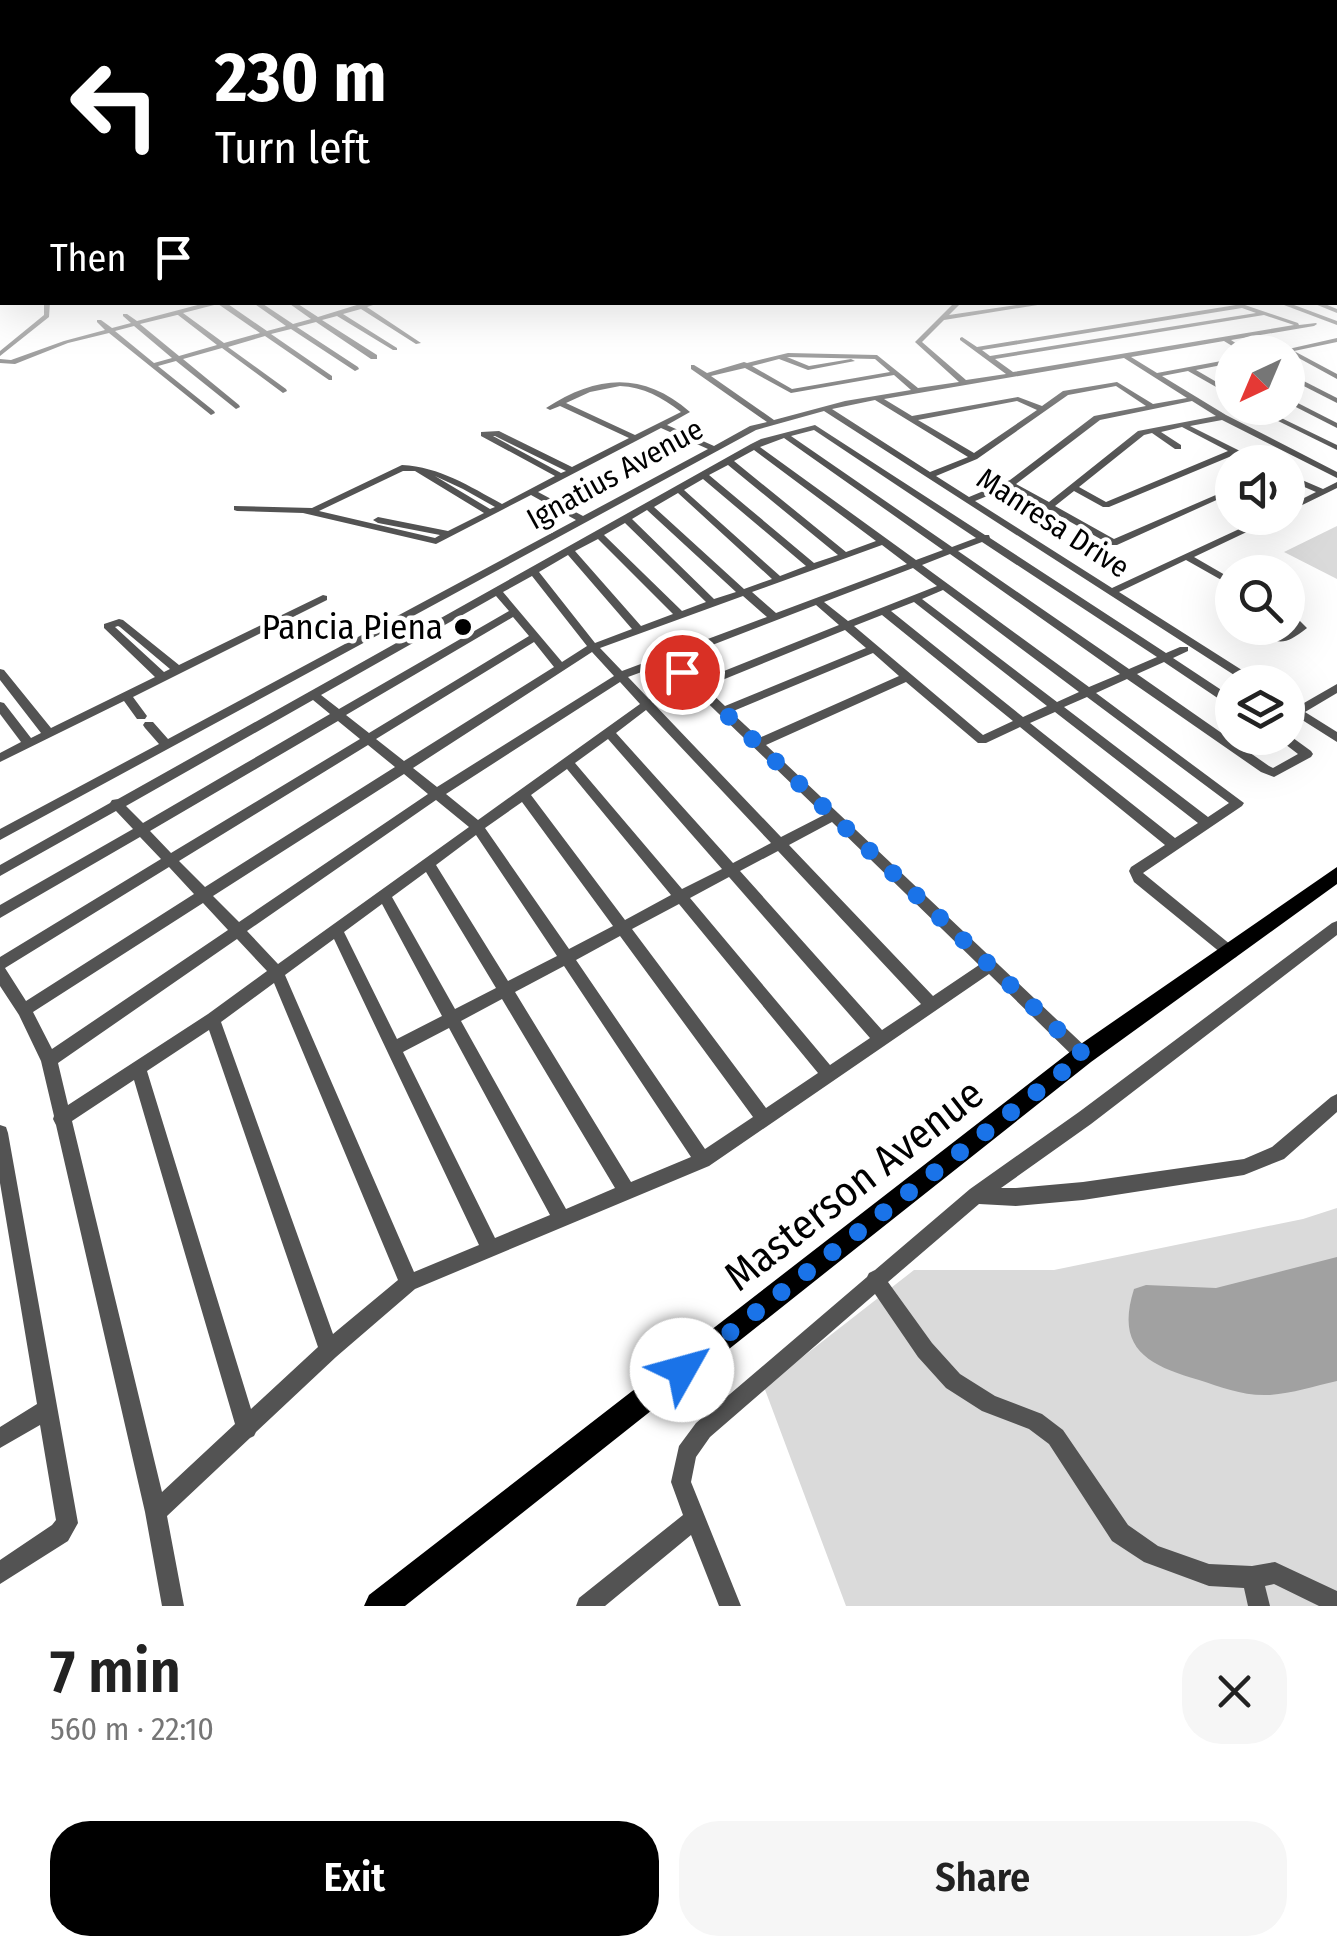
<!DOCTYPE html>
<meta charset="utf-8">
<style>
:root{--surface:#fff;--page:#f6f6f6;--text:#222;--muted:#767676;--accent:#000}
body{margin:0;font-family:"Fira Sans Condensed",sans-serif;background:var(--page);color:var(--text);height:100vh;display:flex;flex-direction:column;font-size:38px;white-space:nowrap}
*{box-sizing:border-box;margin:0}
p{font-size:32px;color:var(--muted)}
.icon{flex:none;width:55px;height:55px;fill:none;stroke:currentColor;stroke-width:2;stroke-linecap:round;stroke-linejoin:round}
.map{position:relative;height:1606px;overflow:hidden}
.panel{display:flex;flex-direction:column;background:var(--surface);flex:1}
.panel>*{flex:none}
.guide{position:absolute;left:0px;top:0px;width:1338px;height:305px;box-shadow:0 10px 40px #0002;background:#000;color:#fff;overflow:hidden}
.needle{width:65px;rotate:224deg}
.fabs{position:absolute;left:1215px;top:335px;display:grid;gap:20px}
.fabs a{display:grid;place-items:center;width:90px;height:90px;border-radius:50%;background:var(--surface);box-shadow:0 10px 40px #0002;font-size:50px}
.pin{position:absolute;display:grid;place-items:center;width:85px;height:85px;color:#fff;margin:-42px;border:5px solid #fff;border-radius:50%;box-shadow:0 2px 10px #0007}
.me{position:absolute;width:110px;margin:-55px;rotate:52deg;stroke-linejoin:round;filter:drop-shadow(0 0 8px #0008)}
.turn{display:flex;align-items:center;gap:35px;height:210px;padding:0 50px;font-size:45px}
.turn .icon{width:130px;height:130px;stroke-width:2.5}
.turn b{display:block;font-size:70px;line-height:85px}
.then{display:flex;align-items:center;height:95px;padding:0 50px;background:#0003;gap:20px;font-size:38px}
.round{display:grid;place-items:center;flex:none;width:105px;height:105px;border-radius:40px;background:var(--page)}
.headline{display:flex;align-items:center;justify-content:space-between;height:170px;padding:0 50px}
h1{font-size:60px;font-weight:600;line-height:75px}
.cta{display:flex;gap:20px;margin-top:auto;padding:20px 50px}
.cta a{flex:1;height:115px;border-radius:40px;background:var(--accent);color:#fff;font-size:40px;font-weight:600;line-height:115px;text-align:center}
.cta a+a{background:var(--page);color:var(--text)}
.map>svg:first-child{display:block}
.green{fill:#dadada}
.water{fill:#a1a1a1}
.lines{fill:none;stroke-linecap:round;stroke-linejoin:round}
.minor{fill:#535353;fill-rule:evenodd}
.major{fill:#000;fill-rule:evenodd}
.route{stroke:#1a73e8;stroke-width:18;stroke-dasharray:0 32.4}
.poi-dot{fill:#000;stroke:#fff;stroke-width:4}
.labels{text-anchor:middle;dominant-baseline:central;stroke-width:9;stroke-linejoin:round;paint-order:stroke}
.far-street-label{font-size:30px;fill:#000;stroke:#fff}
.poi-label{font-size:35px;fill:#000;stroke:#fff;text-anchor:end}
.near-street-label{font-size:42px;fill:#000;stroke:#fff}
</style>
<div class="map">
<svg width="1337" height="1606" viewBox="0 0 1337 1606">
<rect width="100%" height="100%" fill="#fff"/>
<g class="green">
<path d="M1337,526V579L1284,552Z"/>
<path d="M1337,1208V1606H846L764,1387L914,1270H1054L1303,1219Z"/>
</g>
<path class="water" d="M1337,1257V1381C1314,1386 1291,1394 1268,1395C1243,1396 1221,1387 1199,1380C1148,1365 1115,1349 1134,1289L1146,1285L1216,1288Z"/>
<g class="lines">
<g class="minor">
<rect x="1335" y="274" width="2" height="4"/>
<path d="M1335,285L1337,286V290L1335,289Z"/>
<rect x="1335" y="297" width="2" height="4"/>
<path d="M0,299H2L4,302L0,303Z"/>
<path d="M44,302H50L49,317L0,356V351L44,315Z"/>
<path d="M209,302H225L267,331L286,326L252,302H260L293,324L311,319L287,302H295L318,317L360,304L382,302L367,307L421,343L416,344L361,309L343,314L397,348V350H393L337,316L322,320L377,355V359H371L316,322L297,327L358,367L359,369L355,371L291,329L271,334L332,376V380H329L265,336L228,347L286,389L287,391L283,393L222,348L183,359L239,405L240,407L236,409L176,361L158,366L214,411L215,413L211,415L109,333L68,343L15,364L0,363V359L11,360L64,341L105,330L97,322V320H101L112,328L131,323L123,316V314H127L137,321ZM218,304L260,333L224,343L183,313ZM177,315H178L217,345L179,356L140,324ZM134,326L172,358L154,363L115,331Z"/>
<path d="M955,302H962L949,315L1037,302H1056L944,320L922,342L966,380L1006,374L960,340V338L962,337L977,347L1242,304L1298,323L1299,325L1316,323L1317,324L1314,326L1231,340L1249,352H1242L1224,341L1131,357L1157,373L1232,359V363L1196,370L1232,391V396L1188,371L1162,376L1226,415L1337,472V478L1222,420L1190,426L1258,460L1259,462H1250L1234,455L1109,507H1103L1074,491L1055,506L1114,539L1232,488V493L1117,545H1111L1009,487L975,501L1112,588L1263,518H1273L1272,520L1194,557L1232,579V586L1186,560L1119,592L1256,679L1257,682H1245L824,411L756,430L0,840V829L159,744L145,728L143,725L145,722H153L168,739L576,520L531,495L436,544L303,513L237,511L234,510V506L312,508L402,465C440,467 469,486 502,504L555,476L481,436V432L499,431L572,467L629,438L560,406L550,410L546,408C597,375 643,371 690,412L667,425L714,446L750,426L767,422L691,369V365H694L707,373L744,362L747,363L788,353L877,355L918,388L959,382L915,342ZM1242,308L1256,313L990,356L982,350ZM1264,315L1294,325L1013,372L995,359ZM787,357L875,359L890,372L792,389L752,366L779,359L808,370L855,361L851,359L809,366ZM1124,358L1187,398L1153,404L1117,382L1063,391L1042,406L1018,397L912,416L884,399ZM745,368L791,393L894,375L911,390L845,401L774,420L711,376ZM620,386C644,387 661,397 681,412L635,435L566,403L590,392ZM1116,386L1146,406L1094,416L1010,480L969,497L936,476L977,459L1068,395ZM875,400L968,457L930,472L832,409ZM1017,401L1037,410L974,453L918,420ZM1192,401L1216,416L1138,431L1049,502L1016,484L1100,420ZM1182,427L1228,451L1106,502L1079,487L1144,435L1152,433L1175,449H1181V445L1161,432ZM661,428L708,449L583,516L538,492ZM493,436H495L566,471L561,473ZM403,471H415L484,513L448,531L378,517L373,520L378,523L440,535L435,538L319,511ZM435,476L463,489L495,507L490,509Z"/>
<path d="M1276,302H1286L1337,321V325Z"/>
<path d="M1310,302H1320L1337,309V313Z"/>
<path d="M1337,338V342L1294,351L1337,374V379L1284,350Z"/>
<path d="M1288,373L1337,398V403L1288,378Z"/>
<path d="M1288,398L1337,423V428L1288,403Z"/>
<path d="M1252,408H1261L1337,445V450Z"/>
<path d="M815,425L985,535H989L990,538L1166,653L1180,647H1188V651L1173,658L1232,697V706L1228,705L1164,662L1137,674L1269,766L1273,768L1298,754L1281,741L1279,738H1288V735H1289L1311,751L1313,754L1311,757L1274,777L1261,772L1127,679L1096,693L1244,803L1242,806L1143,873L1236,949L1238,953L1236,957L1231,959L1226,957L1134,882L1129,871L1131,867L1165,845L1020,727L986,743H978L906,682L766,745L1089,1050L1091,1055L1089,1060L1083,1062L1077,1060L989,974L709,1166L415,1289L336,1357L256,1432L254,1436L250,1438L167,1516L184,1606H162L145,1512L56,1125L53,1119L54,1116L41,1061L19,1015L0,986V957L161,859L140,837L0,918V905L133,829L116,811L0,876V865L110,803L112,800L118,799L751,444L761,439ZM814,430L976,538L952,547L791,436ZM784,438L943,550L916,560L760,447ZM754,450L876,541L846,552L734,461ZM728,465L838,555L814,563L709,475ZM703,479L806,566L780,576L684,490ZM678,493L772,579L744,589L654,507ZM647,510L736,592L714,599L632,519ZM625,523L706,602L682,611L604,535ZM598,539L673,614L641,626L575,551ZM982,542L1157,657L1129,669L958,551ZM882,545L907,564L776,613L752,592ZM950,554L1120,674L1089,687L922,565ZM568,555L632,629L595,643L539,572ZM913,568L937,586L848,621L824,602ZM532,576L587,646L562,662L503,592ZM943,590L1079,692L1057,702L922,599ZM496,596L509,611L339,709L321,695ZM743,596L767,617L622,671L600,648ZM914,602L1047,706L1023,717L891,611ZM816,605L839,625L699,681L676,659ZM882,615L1013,721L983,735L854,626ZM513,617L529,636L369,733L346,715ZM845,630L866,648L725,706L705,687ZM534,642L554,667L404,761L376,739ZM592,652L614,676L437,787L413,768ZM873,653L899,676L759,738L731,712ZM666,663L824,815L781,837L654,704L653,700L649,699L628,677ZM620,682L640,704L478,820L446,794ZM1087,697L1229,803L1208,817L1064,707ZM313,700L330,714L143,823L126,806ZM646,710L771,843L733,863L616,733ZM1055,712L1198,823L1175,838L1030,723ZM338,721L360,739L171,853L150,831ZM608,739L722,869L682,889L575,763ZM368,745L395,767L205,887L179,861ZM567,769L671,895L625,920L531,795ZM404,774L428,794L239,922L213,896ZM436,800L469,827L278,964L247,931ZM522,802L613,926L569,949L485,828ZM832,822L979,965L933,996L789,845ZM476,835L557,956L508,981L436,865ZM778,851L921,1004L882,1030L740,871ZM169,867L194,894L26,1001L5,968ZM426,872L496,988L455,1009L392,897ZM729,877L870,1038L830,1065L690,898ZM203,903L228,930L52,1049L33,1012ZM382,904L442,1016L397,1039L344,932ZM679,904L818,1073L766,1108L632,929ZM620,936L753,1117L705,1149L576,960ZM237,939L267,971L208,1014L68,1105L58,1063ZM334,939L479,1245L414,1272L285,975ZM564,966L691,1157L631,1182L515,992ZM274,983L398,1280L333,1334L221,1022ZM502,999L615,1188L566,1209L461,1021ZM449,1028L550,1215L495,1238L403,1052ZM209,1030L318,1347L251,1409L147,1071ZM134,1080L235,1424L162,1492L72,1121Z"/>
<path d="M1288,474L1323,489L1337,482V488L1288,512V506L1316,492L1288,480Z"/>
<path d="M323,595L327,596V600L133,697L147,716L145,719H137L124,701L0,762V753L21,742L0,714V702L4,703L31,738L41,733L0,680V669L4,670L51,728L155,677L104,628V624L119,619L123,620L179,665ZM118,626L120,627L170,669L164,672L115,627Z"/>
<path d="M1232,596V603L1230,604L1232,607V615L1218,604Z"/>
<path d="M1288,612L1292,613L1307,628C1283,647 1277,645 1253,628H1265L1282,636L1295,627L1288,620Z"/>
<path d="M1337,684V693L1305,712L1337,732V742L1288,711V702L1297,707Z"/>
<path d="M1337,921V935L1091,1124L1001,1188H1016L1083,1182L1244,1159L1272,1147L1331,1097L1337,1094V1112L1284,1159L1244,1175L1083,1200L1016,1206L979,1204L888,1282L932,1343L960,1374L995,1396L1042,1414L1063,1430L1128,1525L1158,1546L1209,1564L1252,1566L1275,1562L1337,1591V1606H1319L1274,1584L1265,1586L1270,1606H1248L1244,1588L1209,1586L1144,1562L1112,1541L1049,1444L1029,1429L982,1411L946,1388L918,1357L875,1294L710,1437L696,1457L691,1482L741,1606H719L691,1535L605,1606H576L579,1598L683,1515L671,1482L679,1446L696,1423L867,1277L869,1273L875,1270L970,1189L1079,1112L1332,923Z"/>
<path d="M0,1125L6,1127L8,1133L78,1523L68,1541L0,1584V1560L52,1525L56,1520L40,1425L0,1448V1427L37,1404L0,1183Z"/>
</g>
<g class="major">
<rect x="1335" y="260" width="2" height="5"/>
<path d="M1337,867V884L1091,1062L405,1606H364L369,1595L1075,1048Z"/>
</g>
</g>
<linearGradient id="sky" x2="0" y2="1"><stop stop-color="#8baccc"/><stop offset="0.51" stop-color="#fff"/><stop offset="1" stop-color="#fff" stop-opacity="0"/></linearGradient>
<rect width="1337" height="454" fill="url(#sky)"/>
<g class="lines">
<path class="route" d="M682,672L1084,1055L682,1370"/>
</g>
<circle class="poi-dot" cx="463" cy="627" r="10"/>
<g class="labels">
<g class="far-street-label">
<text transform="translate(615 474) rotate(-29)">Ignatius Avenue</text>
<text transform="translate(1053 523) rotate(33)">Manresa Drive</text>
</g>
<g class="poi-label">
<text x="443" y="627">Pancia Piena</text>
</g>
<g class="near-street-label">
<text transform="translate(854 1185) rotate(-38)">Masterson Avenue</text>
</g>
</g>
</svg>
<div class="fabs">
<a><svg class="needle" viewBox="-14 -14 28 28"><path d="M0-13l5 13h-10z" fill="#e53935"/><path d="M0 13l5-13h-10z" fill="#767676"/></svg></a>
<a><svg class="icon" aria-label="sound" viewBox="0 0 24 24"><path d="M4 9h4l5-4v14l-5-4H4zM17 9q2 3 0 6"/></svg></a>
<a><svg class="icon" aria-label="search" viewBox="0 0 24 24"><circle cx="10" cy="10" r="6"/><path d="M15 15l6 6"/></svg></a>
<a><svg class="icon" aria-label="layers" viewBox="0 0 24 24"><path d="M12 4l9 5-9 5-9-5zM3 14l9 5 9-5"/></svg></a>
</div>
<div class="pin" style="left:682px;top:672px;background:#d93025"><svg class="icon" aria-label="arrive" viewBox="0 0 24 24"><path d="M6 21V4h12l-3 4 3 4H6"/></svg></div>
<svg class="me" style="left:682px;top:1370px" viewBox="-20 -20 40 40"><circle r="19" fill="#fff"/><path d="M0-13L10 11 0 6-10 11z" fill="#1a73e8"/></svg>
<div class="guide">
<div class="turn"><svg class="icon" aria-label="left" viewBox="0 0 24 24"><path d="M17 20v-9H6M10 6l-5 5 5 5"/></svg><div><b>230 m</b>Turn left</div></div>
<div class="then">Then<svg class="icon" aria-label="arrive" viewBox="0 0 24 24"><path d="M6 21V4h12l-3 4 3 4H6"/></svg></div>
</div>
</div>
<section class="panel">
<div class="headline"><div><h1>7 min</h1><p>560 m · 22:10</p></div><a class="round"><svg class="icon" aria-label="close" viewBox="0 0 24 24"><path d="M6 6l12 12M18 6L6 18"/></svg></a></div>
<div class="cta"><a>Exit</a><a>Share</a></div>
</section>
